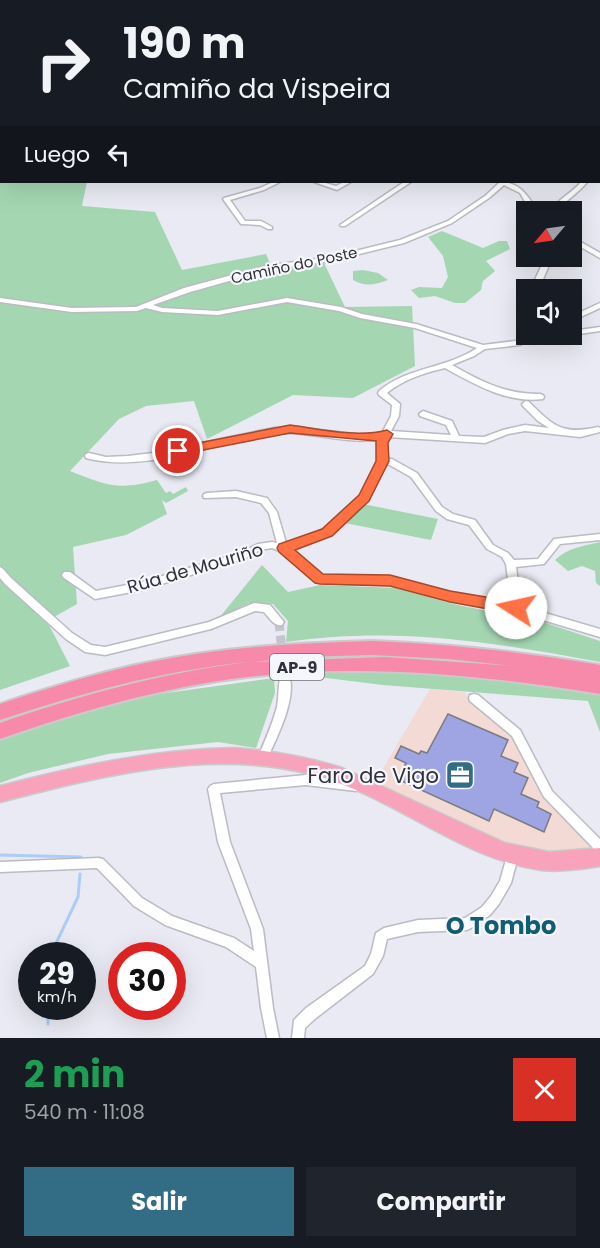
<!DOCTYPE html>
<html lang="es">
<meta charset="utf-8">
<style>
:root{--surface:#171b24;--page:#20242c;--text:#f1f3f6;--muted:#9ea1a6;--accent:#326d85}
body{margin:0;font-family:Poppins,sans-serif;background:var(--page);color:var(--text);height:100vh;display:flex;flex-direction:column;font-size:22px;white-space:nowrap}
*{box-sizing:border-box;margin:0}
p{font-size:20px;color:var(--muted)}
.icon{flex:none;width:33px;height:33px;fill:none;stroke:currentColor;stroke-width:2;stroke-linecap:round;stroke-linejoin:round}
.map{position:relative;height:1038px;overflow:hidden}
.drawer{display:flex;flex-direction:column;background:var(--surface);flex:1}
.drawer>*{flex:none}
.banner{position:absolute;left:0px;top:0px;width:600px;height:183px;box-shadow:0 6px 24px #0002;background:#171b24;color:var(--text);overflow:hidden}
.needle{width:39px;rotate:241deg}
.tools{position:absolute;left:516px;top:201px;display:grid;gap:12px}
.tools a{display:grid;place-items:center;width:66px;height:66px;border-radius:0px;background:var(--surface);box-shadow:0 6px 24px #0002;font-size:30px}
.speed{position:absolute;left:18px;top:942px;display:flex;gap:12px;font-size:30px;font-weight:700;text-align:center}
.speed>*{display:grid;place-content:center;width:78px;height:78px;border-radius:50%;background:var(--surface);box-shadow:0 6px 24px #0002;line-height:1}
.speed small{font-size:15px;font-weight:400}
.speed .limit{border:9px solid #d22;background:#fff;color:#111}
.pin{position:absolute;display:grid;place-items:center;width:51px;height:51px;color:#fff;margin:-26px;border:3px solid #fff;border-radius:50%;box-shadow:0 2px 6px #0007}
.me{position:absolute;width:66px;margin:-33px;rotate:280deg;stroke-linejoin:round;filter:drop-shadow(0 0 4px #0008)}
.turn{display:flex;align-items:center;gap:21px;height:126px;padding:0 24px;font-size:27px}
.turn .icon{width:78px;height:78px;stroke-width:2.5}
.turn b{display:block;font-size:42px;line-height:51px}
.then{display:flex;align-items:center;height:57px;padding:0 24px;background:#0003;gap:12px;font-size:22px}
.round{display:grid;place-items:center;flex:none;width:63px;height:63px;border-radius:0px;background:var(--page)}
.overview{display:flex;align-items:center;justify-content:space-between;height:102px;padding:0 24px}
h1{font-size:36px;font-weight:700;line-height:45px;color:#1e9e55}
.button{display:flex;gap:12px;margin-top:auto;padding:12px 24px}
.button a{flex:1;height:69px;border-radius:0px;background:var(--accent);color:#fff;font-size:24px;font-weight:700;line-height:69px;text-align:center}
.button a+a{background:var(--page);color:var(--text)}
.map>svg:first-child{display:block}
.commercial{fill:#f4dad4}
.green{fill:#a4d6b2}
.lines{fill:none;stroke-linecap:round;stroke-linejoin:round}
.stream{stroke:#accdf9;stroke-width:3}
.building{fill:#9fa5e3;stroke:#797b82;stroke-width:1.5}
.minor-tunnel{stroke:#c4c5cd;stroke-width:9;stroke-dasharray:9 4.5;stroke-linecap:butt}
.minor-casing{stroke:#babbc3;stroke-width:3}
.trunk-casing{stroke:#cacacb;stroke-width:3}
.motorway-casing{stroke:#cacacb;stroke-width:4}
.minor{fill:#fff;fill-rule:evenodd}
.trunk{fill:#f8a2bc;fill-rule:evenodd}
.motorway{fill:#f78aab;fill-rule:evenodd}
.route{fill:#ff7043;stroke:#a6492c;stroke-width:1.5}
.labels{text-anchor:middle;dominant-baseline:central;stroke-width:4.5;stroke-linejoin:round;paint-order:stroke}
.far-street-label{font-size:15px;fill:#323236;stroke:#f6f7fe}
.shield{fill:#f6f7fe;stroke:#6d6d72;stroke-width:1.5}
.shield-label{font-size:16px;font-weight:bold;fill:#323236}
.street-label{font-size:18px;fill:#323236;stroke:#f6f7fe}
.near-poi-label{font-size:21px;fill:#323236;stroke:#f6f7fe;text-anchor:end}
.near-neighbourhood-label{font-size:24px;font-weight:bold;fill:#125c76;stroke:#f6f7fe}
</style>
<div class="map">
<svg width="600" height="1038" viewBox="0 0 600 1038">
<rect width="100%" height="100%" fill="#e9eaf3"/>
<path class="commercial" d="M430,689L463,692L513,734L547,800L591,847L569,851H533L496,840L375,782Z"/>
<g class="green">
<path d="M0,0H600V65L598,2H2L0,23Z"/>
<path d="M0,154L2,182H87L82,206L155,212L182,270L266,254L273,270L324,263L345,307L412,306L415,366L353,398L293,395L207,439L194,401L146,406L119,419L70,471C105,485 119,491 157,480L166,493L170,491L173,494L186,487L188,491L166,503L162,500L167,514L126,535L73,547L77,604L47,621L70,666L0,690Z"/>
<path d="M442,231L483,248L499,241H507L510,249L486,261L495,271L483,281L481,290L465,303H455L435,296L419,298L411,290L419,287L442,288L448,277L443,256L428,237Z"/>
<path d="M363,270L378,273L388,280C375,285 365,287 353,280V271Z"/>
<path d="M363,504L438,519L431,540L345,523Z"/>
<path d="M600,542V586L596,583L595,571L582,566L568,571L555,560C567,548 584,546 600,542Z"/>
<path d="M262,565L288,592L320,585L396,588L453,604L543,622L600,641V662C491,642 397,626 286,642L288,621L273,604L249,603L219,618Z"/>
<path d="M359,670L510,678L600,693V732L588,701L383,685L294,674Z"/>
<path d="M274,678L275,693L256,748L218,742L108,754L28,773L0,783V740L57,718L152,695Z"/>
</g>
<g class="lines">
<g class="stream">
<path d="M0,855L81,857"/>
<path d="M50,956L78,897L80,874"/>
<path d="M48,1006V1024"/>
</g>
</g>
<path class="building" d="M448,714L508,740L501,756L518,763L514,772L528,778L521,794L539,802L537,807L551,814L544,832L494,809L489,821L397,779L406,763L395,758L401,746L419,754L421,751L427,753Z"/>
<g class="lines">
<path class="minor-tunnel" d="M279,622L284,672"/>
<g class="minor-casing">
<g id="minor">
<path d="M146,0H152L153,2H148Z"/>
<rect x="0" y="61" width="2" height="4"/>
<rect x="598" y="88" width="2" height="4"/>
<path d="M0,97L2,98V102L0,101Z"/>
<rect x="0" y="111" width="2" height="4"/>
<path d="M2,130V135L0,134V131Z"/>
<path d="M598,161H600V166L598,167Z"/>
<path d="M273,182H280L264,190L230,200L245,221H261L272,227V229H268L260,225L241,224L223,199L224,198L260,188Z"/>
<path d="M314,182H322L336,186L344,182H351L337,190Z"/>
<path d="M404,182H411L345,226H341L340,225Z"/>
<path d="M500,182C520,182 528,196 538,212H531L520,193L504,185L489,198L452,223L404,243L331,261L268,270L190,292L153,305L162,308L218,311L287,298L341,307L362,314L416,324L483,345L515,341L528,334H538L520,345L485,349L474,356L452,365C482,382 505,394 540,394L543,395L544,397L543,399C508,404 474,384 445,368C424,373 404,379 387,393L400,404L399,416L391,431L451,435L446,425L420,416L419,414L423,411L452,421L459,436L484,437L503,430L525,425L549,428L538,421L523,406L522,404L526,401L529,402C554,427 563,435 598,427L600,428V432L580,437L525,431L508,434L485,443L388,437L385,443L387,459H392L417,473L442,507L453,514L475,520L493,545L508,553L514,560L538,559L554,539L600,534V540L560,544L544,564L516,567L521,606L600,629V637L516,612L450,600L390,585L320,583L317,582L280,551L272,548L260,550L246,558L142,590L95,599L64,578L62,575L64,572H70L96,591L142,582L240,553L258,544L272,542L277,543L269,513L261,503L236,497L204,498L203,496L204,494L207,493L236,491L267,498L277,512L286,543L324,530L361,495L379,461L377,443L379,439C349,445 317,433 287,433C270,433 253,438 236,441C188,452 135,471 86,458L85,456L86,454L89,453L106,457L128,456L153,453L274,428H302L363,435L382,433L391,416L392,405L379,395L378,393L379,391C409,366 446,369 477,348L415,328L360,318L339,311L287,302L218,315L162,312L146,308L137,311L72,312L0,302V298L72,308L136,307L184,288L265,266L331,257L400,240L448,221L485,196ZM386,463L411,477L436,511L447,519L469,525L487,549L502,557L506,564L511,603L450,592L390,577L322,575L290,549L330,534L367,499Z"/>
<path d="M581,182H587C578,194 565,200 556,212H549C558,199 572,193 581,182Z"/>
<path d="M572,237L600,253V258L572,242Z"/>
<path d="M526,250V255H522V253Z"/>
<path d="M546,256H553L541,284V290H533V284Z"/>
<path d="M600,303V308L572,321V316Z"/>
<path d="M600,327V331L572,335L569,334H572V331Z"/>
<path d="M0,567L3,569L11,578L72,633L91,645L105,647L209,622L254,603L270,605L284,622L282,625C274,627 269,617 264,612L255,611L211,629L105,655L85,652L66,639L5,584L0,578Z"/>
<path d="M285,673L289,674C297,698 278,735 268,757L267,760L263,762L259,760L258,757C265,741 272,725 277,707C279,696 278,684 281,674Z"/>
<path d="M474,694L478,695L520,730L552,791L600,839V852L596,851L544,797L512,736L470,701L469,698L470,695Z"/>
<path d="M306,775L356,781L360,783L362,786L360,789L356,791L306,785L220,793L230,842L263,929L273,1008L279,1038H267L261,1008L256,967L226,947L165,925L134,906L97,868L0,872V862L99,858L103,859L142,898L172,916L234,938L254,951L251,929L218,842L208,789L210,786L214,784Z"/>
<path d="M513,848L517,849L519,853L511,883L499,904L490,915L471,928L467,930L418,932L387,939L383,956L373,974L316,1018L305,1028L304,1038H292L294,1020L306,1008L365,966L371,954L376,933L384,928L418,920L465,918L482,907L491,896L500,881L509,849Z"/>
</g>
</g>
<g class="trunk-casing">
<path id="trunk" d="M235,748C272,751 307,757 342,768L505,843L549,852L600,848V866C581,869 561,872 541,870C459,858 394,796 314,775C210,747 101,776 0,802V786C78,766 154,749 235,748Z"/>
</g>
<g class="motorway-casing">
<path id="motorway" d="M373,641C450,644 524,652 600,665V694C484,675 364,663 247,677C163,687 80,711 0,739V723C80,695 163,673 247,662C162,671 81,693 0,720V704C48,688 96,673 145,663C221,647 297,643 373,641ZM373,655L449,659L513,666L385,657L253,662L297,657Z"/>
</g>
<use href="#minor" class="minor"/>
<use href="#trunk" class="trunk"/>
<use href="#motorway" class="motorway"/>
</g>
<path class="route" d="M290,425C320,429 357,438 387,430L393,434L388,443L389,461L369,501L332,536L295,550L323,574L390,575L450,591L516,602L521,604L523,608L521,612L516,614L450,602L390,586L320,584L315,583L279,552L277,548L279,544L322,529L359,495L376,461V441L290,433L178,455L172,451L178,447Z"/>
<defs>
<g id="office-square" transform="scale(1.5)"><rect x="-9" y="-9" width="18" height="18" rx="4" fill="#326d85" stroke="#f6f7fe"/><path d="M-6-3h4V-5.5h4V-3h4V5H-6ZM-1-4.5V-3h2v-1.5ZM-6 0V1H6V0Z" fill="#fff"/></g>
</defs>
<g fill-rule="evenodd">
<use href="#office-square" x="460" y="775"/>
</g>
<g class="labels">
<g class="far-street-label">
<text transform="translate(294 265) rotate(-12)">Camiño do Poste</text>
</g>
<rect class="shield" x="270" y="654" width="54" height="26" rx="4.5"/>
<g class="shield-label">
<text x="297" y="667">AP-9</text>
</g>
<g class="street-label">
<text transform="translate(195 568) rotate(-16)">Rúa de Mouriño</text>
</g>
<g class="near-poi-label">
<text x="439" y="775">Faro de Vigo</text>
</g>
<g class="near-neighbourhood-label">
<text x="501" y="925">O Tombo</text>
</g>
</g>
</svg>
<div class="tools">
<a><svg class="needle" viewBox="-14 -14 28 28"><path d="M0-13l5 13h-10z" fill="#e53935"/><path d="M0 13l5-13h-10z" fill="#9ea1a6"/></svg></a>
<a><svg class="icon" aria-label="sound" viewBox="0 0 24 24"><path d="M4 9h4l5-4v14l-5-4H4zM17 9q2 3 0 6"/></svg></a>
</div>
<div class="speed"><div>29<small>km/h</small></div><div class="limit">30</div></div>
<div class="pin" style="left:178px;top:451px;background:#d93025"><svg class="icon" aria-label="arrive" viewBox="0 0 24 24"><path d="M6 21V4h12l-3 4 3 4H6"/></svg></div>
<svg class="me" style="left:516px;top:608px" viewBox="-20 -20 40 40"><circle r="19" fill="#fff"/><path d="M0-13L10 11 0 6-10 11z" fill="#ff7043"/></svg>
<div class="banner">
<div class="turn"><svg class="icon" aria-label="right" viewBox="0 0 24 24"><path d="M7 20v-9h11M14 6l5 5-5 5"/></svg><div><b>190 m</b>Camiño da Vispeira</div></div>
<div class="then">Luego<svg class="icon" aria-label="left" viewBox="0 0 24 24"><path d="M17 20v-9H6M10 6l-5 5 5 5"/></svg></div>
</div>
</div>
<section class="drawer">
<div class="overview"><div><h1>2 min</h1><p>540 m · 11:08</p></div><a class="round" style="background:#d93025;color:#fff"><svg class="icon" aria-label="close" viewBox="0 0 24 24"><path d="M6 6l12 12M18 6L6 18"/></svg></a></div>
<div class="button"><a>Salir</a><a>Compartir</a></div>
</section>
